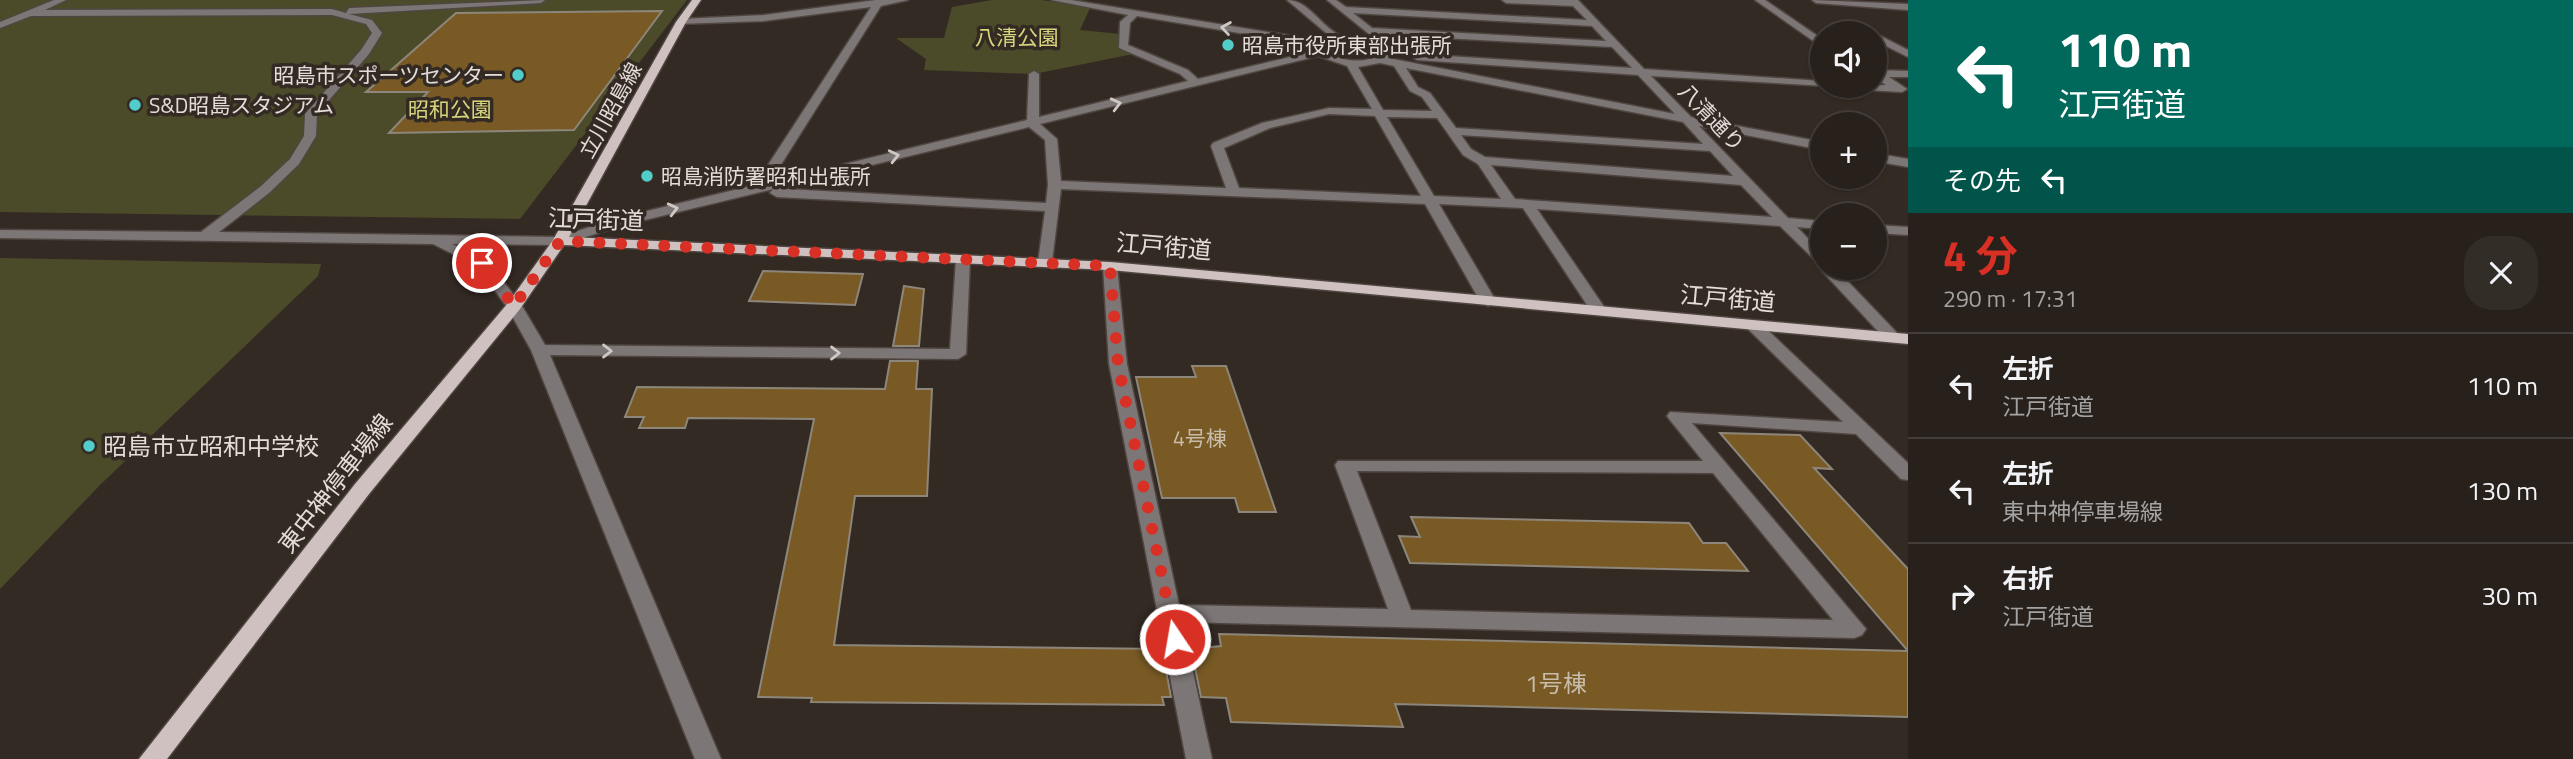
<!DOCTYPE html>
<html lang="ja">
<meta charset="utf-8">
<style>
:root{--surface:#27201b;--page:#332d28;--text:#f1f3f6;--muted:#a4a3a3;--line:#433e3a;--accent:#d93025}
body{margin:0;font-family:"Titillium Web","Noto Sans JP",sans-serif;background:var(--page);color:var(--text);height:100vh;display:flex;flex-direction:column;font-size:26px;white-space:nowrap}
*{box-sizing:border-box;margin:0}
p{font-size:23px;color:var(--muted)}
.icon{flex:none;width:38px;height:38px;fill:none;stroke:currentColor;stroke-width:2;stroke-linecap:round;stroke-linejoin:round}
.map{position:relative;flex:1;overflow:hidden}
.panel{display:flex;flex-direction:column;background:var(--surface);width:665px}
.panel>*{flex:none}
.guide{background:#00695c;color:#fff;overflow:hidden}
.fabs{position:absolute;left:1810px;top:21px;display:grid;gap:14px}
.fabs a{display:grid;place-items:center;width:77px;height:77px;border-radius:50%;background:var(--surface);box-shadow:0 2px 5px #0004,0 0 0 2px var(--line);font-size:35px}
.pin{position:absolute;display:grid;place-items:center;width:60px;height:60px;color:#fff;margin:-30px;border:4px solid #fff;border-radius:50%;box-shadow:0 2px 7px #0007}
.me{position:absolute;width:77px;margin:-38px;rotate:348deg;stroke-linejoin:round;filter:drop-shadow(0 0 5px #0008)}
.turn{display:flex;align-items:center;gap:24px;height:147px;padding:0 35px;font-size:32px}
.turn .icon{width:91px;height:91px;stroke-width:2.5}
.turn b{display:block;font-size:49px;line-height:60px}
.then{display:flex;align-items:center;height:66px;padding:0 35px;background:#0003;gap:14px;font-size:26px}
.round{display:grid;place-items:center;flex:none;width:74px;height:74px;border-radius:28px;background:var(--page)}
.headline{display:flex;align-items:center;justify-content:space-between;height:119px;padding:0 35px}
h1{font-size:42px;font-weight:700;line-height:52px;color:var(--accent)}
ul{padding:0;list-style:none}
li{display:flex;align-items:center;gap:21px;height:105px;padding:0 35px;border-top:2px solid var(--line)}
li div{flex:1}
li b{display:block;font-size:26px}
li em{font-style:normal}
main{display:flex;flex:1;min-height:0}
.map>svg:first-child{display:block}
.green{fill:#4c4b29}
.building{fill:#795a25;stroke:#8d867b;stroke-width:2}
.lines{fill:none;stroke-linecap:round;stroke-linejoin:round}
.minor-casing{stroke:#504641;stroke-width:3}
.major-casing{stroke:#504641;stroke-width:3}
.minor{fill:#7d7676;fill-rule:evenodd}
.major{fill:#cec1c0;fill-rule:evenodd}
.oneway{stroke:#cfc8c4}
.route{stroke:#d93025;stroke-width:12;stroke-dasharray:0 21.6}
.poi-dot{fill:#53cdca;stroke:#342a24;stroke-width:2.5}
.labels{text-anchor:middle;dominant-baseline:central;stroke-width:7;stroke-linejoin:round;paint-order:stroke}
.far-park-label{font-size:21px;fill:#d6d47c;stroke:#342a24}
.far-poi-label{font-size:21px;fill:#e3dcd8;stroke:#342a24;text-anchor:start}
.far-street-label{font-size:21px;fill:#e3dcd8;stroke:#342a24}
.number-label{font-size:21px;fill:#c8bcab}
.street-label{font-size:24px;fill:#e3dcd8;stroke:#342a24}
.poi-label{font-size:24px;fill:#e3dcd8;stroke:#342a24;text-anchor:start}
.near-number-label{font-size:24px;fill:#c8bcab}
</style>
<main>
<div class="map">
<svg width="1908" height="759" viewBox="0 0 1908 759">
<rect width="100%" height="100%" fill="#342a24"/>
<g class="green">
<path d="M0,0H687L520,219L0,212Z"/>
<path d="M992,0H1042L1090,8L1080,30L1120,34L1123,46L1138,53L1034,74L924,70L926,59L896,38H944L952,7Z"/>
<path d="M0,258L321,264L318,276L100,485L0,589Z"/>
</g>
<g class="building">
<path d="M662,11L574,130L389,133L428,92H366L456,13Z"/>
<path d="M763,271L863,274L855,305L749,301Z"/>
<path d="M904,286L924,289L919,346H893Z"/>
<path d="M890,361H918L916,389H932L927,496H855L834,645L1162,649L1171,697H1162L1164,705L811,702L812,698L758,697L814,419L688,418L685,428H639L644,417H625L637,387L885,389Z"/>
<path d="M1192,366H1226L1276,512H1239L1235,498H1162L1136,377H1196Z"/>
<path d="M1720,433L1800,435L1832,469L1814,468L1908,569V651Z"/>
<path d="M1411,517L1689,523L1703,543H1726L1748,571L1410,563L1399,536L1420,537Z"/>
<path d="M1219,634L1908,651V717L1395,704L1403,727L1231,722L1226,698L1201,697L1191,649L1221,646Z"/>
</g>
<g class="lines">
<g class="minor-casing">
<g id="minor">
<path d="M54,0H66L45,10L332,9L346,13L349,8L545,0L541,3L349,14L372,20L382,33L369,54L317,114L316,136L299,164L269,193L219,232L559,237L614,219L755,185L871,7L764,21L678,24V20L681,19L764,15L876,0H908L881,6L770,182L1027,120L1029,74L1034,71L1039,74V117L1188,81L1180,74L1119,48L1120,22L1128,15L1051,0H1071L1317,40L1331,37L1287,0C1309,0 1321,27 1341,36C1360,45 1375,34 1391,55L1388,58L1675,114L1638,75L1417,60L1412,57L1417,54L1632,68L1612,47L1369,34L1327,0H1336L1346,7L1587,20L1573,6L1506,3L1502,0H1578L1644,69L1822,81V86H1826L1651,76L1691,117L1822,142V150L1699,126L1788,218L1822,221V229L1797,227L1822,253V268H1835L1901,337L1893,342L1887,341L1822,271L1821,266L1780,226L1537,209L1607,311L1605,314H1593L1523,208L1439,204L1496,301L1488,306L1480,301L1425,204L1061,189L1052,262L1045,266L1038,262L1045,211L777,197L770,193L773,189L624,225L560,245L452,244L487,260L522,306L545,345L950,349L956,259L963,255L970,259L966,354L958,359L550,355L721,759H695L531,350L507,307L477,266L433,244L0,238V230L201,232L260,187L290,159L304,136L305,114L361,50L372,33L366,24L332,15L31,16L0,28V22ZM1353,13L1592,26L1606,41L1372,28ZM1137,16L1311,45V52L1198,79L1188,70L1128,45L1130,23ZM1337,43L1365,45L1380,54C1363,66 1337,60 1320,49L1321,45ZM1318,56L1347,66L1372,109L1329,108L1262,123L1213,143L1211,146L1226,188L1061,181L1057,139L1040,124ZM1380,63L1394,66L1410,91L1422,97L1432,111L1383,110L1358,67ZM1406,68L1683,122L1703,144L1456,128L1430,93L1418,87ZM1329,114L1375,116L1421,196L1239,188L1224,148L1270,128ZM1387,117L1437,118L1463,155L1478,164L1501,199L1434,196ZM1029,127L1045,140L1048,185L1046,203L786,189L789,185ZM1461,135L1710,151L1733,176L1485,157L1471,149ZM1491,165L1741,185L1772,217L1515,199Z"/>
<path d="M1755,0H1765L1822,39V47Z"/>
<path d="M1812,0L1908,4V10L1816,3Z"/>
<path d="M1857,24L1908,50V57L1874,40V33C1866,33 1858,34 1852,27Z"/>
<path d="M1874,70L1908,71V77H1889L1907,89L1902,92L1848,89L1843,86L1886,85L1874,78Z"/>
<path d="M1874,153L1908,159V167L1874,161Z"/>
<path d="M1874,225L1908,227V235L1874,233Z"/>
<path d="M1110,262L1117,266L1127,364L1179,605L1388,609L1335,465L1338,461H1703L1670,420L1667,416L1670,412L1843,422L1747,328L1745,325L1747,322H1759L1908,463V480L1901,479L1856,434L1692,423L1866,629L1862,635L1854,638L1182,622L1212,759H1186L1109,364L1103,266ZM1357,471L1713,473L1833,620L1411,610Z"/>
</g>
</g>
<g class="major-casing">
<path id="major" d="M692,0H701L686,22L569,237L1110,262L1908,334V344L1110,270L564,245L520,309L369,494L167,759H139L355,484L508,303L553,240L676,22Z"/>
</g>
<use href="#minor" class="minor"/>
<use href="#major" class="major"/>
</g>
<defs><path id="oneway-chevron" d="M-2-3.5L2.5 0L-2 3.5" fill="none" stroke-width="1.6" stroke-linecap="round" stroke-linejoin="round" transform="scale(1.75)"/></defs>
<g class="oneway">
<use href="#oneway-chevron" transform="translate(1226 28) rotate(-171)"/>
<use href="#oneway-chevron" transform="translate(1116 104) rotate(-14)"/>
<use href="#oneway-chevron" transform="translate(894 156) rotate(-13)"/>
<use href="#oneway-chevron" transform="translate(673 209) rotate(-14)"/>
<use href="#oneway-chevron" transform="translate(607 351)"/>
<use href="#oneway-chevron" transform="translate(835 353)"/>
</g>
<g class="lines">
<path class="route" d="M482,263L514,306L560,241L1110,266L1118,364L1175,639"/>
</g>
<g class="poi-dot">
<circle cx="1228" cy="45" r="7"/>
<circle cx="518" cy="75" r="7"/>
<circle cx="135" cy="105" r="7"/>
<circle cx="647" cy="176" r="7"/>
<circle cx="89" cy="446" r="7"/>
</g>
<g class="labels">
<g class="far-park-label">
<text x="1017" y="37">八清公園</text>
<text x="450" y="109">昭和公園</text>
</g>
<g class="far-poi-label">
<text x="1242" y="45">昭島市役所東部出張所</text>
<text x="504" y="75" text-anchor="end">昭島市スポーツセンター</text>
<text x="149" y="105">S&amp;D昭島スタジアム</text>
<text x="661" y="176">昭島消防署昭和出張所</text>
</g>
<g class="far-street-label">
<text transform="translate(610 110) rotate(-61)">立川昭島線</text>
<text transform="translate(1712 117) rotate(46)">八清通り</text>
</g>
<g class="number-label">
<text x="1200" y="438">4号棟</text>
</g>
<g class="street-label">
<text transform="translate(596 219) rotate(2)">江戸街道</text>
<text transform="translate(1164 246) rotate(5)">江戸街道</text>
<text transform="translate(1728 298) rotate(5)">江戸街道</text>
<text transform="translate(335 483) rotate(-52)">東中神停車場線</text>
</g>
<g class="poi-label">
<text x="103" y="446">昭島市立昭和中学校</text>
</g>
<g class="near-number-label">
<text x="1556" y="683">1号棟</text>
</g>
</g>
</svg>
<div class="fabs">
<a><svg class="icon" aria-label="sound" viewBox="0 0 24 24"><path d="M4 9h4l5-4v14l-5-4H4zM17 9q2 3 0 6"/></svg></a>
<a>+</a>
<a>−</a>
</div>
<div class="pin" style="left:482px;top:263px;background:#d93025"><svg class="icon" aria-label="arrive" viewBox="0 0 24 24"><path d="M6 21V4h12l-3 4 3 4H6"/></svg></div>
<svg class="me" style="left:1175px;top:639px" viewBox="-20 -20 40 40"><circle r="17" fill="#d93025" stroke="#fff" stroke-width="3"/><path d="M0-11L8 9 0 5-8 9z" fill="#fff"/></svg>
</div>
<section class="panel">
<div class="guide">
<div class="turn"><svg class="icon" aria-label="left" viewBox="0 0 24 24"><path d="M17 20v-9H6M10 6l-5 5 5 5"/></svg><div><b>110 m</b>江戸街道</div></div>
<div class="then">その先<svg class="icon" aria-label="left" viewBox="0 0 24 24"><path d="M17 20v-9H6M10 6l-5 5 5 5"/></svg></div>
</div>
<div class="headline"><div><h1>4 分</h1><p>290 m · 17:31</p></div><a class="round"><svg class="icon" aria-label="close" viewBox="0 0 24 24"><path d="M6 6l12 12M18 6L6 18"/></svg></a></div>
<ul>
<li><svg class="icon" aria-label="left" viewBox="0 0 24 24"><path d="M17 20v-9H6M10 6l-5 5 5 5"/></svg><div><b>左折</b><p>江戸街道</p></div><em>110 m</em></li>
<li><svg class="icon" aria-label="left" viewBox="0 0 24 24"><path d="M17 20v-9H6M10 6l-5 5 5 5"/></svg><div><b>左折</b><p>東中神停車場線</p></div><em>130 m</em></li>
<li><svg class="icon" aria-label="right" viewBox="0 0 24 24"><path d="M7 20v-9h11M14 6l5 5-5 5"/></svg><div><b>右折</b><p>江戸街道</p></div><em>30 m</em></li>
</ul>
</section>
</main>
